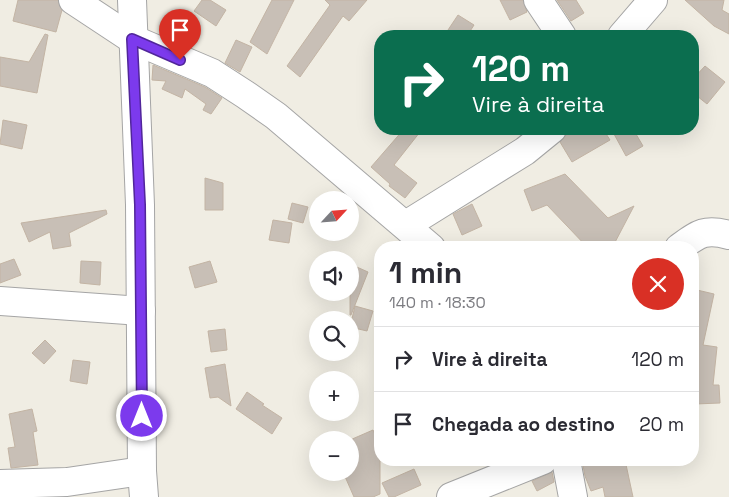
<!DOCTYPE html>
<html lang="pt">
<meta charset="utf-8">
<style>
:root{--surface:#fff;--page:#f7f7f7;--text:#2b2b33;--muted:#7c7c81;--line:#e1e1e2}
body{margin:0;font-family:"Space Grotesk",sans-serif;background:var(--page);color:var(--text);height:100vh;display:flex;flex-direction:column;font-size:19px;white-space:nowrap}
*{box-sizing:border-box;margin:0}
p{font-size:16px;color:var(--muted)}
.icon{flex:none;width:28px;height:28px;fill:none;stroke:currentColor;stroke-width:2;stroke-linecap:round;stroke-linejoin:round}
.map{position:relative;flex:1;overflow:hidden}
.side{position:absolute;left:374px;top:241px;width:325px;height:225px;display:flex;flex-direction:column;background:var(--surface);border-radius:20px;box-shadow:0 5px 20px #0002}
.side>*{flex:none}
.top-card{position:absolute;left:374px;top:30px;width:325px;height:105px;border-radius:20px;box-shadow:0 5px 20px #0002;background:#0b6e4f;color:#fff;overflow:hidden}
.needle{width:32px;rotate:64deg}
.controls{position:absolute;left:309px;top:191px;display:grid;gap:10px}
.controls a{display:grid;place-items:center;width:50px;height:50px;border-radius:50%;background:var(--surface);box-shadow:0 5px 20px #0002;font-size:25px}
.pin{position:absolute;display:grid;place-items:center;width:42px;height:42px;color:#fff;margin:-51px -21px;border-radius:50% 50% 50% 0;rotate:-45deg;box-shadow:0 0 5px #0007}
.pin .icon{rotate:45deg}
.me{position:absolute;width:55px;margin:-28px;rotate:0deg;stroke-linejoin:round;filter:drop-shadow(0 0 4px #0008)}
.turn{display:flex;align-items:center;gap:18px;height:105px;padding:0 15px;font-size:22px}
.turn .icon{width:65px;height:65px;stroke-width:2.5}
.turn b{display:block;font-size:35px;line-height:42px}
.round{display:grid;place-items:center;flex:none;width:52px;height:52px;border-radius:26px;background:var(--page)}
.head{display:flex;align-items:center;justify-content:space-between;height:85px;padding:0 15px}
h1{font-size:30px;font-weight:700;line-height:38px}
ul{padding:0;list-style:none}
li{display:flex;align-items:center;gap:15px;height:65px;padding:0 15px;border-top:1px solid var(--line)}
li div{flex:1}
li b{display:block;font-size:19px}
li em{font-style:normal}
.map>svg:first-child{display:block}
.building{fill:#c8bfb6;stroke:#c3b4a4}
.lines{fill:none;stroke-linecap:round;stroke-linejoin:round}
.minor-casing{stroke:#a5a5a5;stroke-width:30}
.minor{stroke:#fff;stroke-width:28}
.route-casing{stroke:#51269a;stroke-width:12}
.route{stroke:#7c3aed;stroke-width:9}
</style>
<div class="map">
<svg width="729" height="497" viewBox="0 0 729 497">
<rect width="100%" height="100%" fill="#f0ede3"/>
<g class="building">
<path d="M18,0H58L62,10L56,32L13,21Z"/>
<path d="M202,0H210L226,10L216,26L194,11Z"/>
<path d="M272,0H294L267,54L250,42Z"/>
<path d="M325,0H367L349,21L343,16L300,77L287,66L330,5Z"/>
<path d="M500,0H523L527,12L510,20Z"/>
<path d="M557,0H576L584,13L571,21Z"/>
<path d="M685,0H724L722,10L729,14V34L714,26Z"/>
<path d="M458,15L474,25L467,36H444Z"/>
<path d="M45,34L48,35L37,93L0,86V57L29,62Z"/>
<path d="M236,40L252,47L240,72L225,63Z"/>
<path d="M153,65L205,87L222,98L211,114L203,110L206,104L185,89L182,98L162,89L166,81L152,80Z"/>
<path d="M705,66L725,82L707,104L692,92V80Z"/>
<path d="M3,120L27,125L22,149L0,144Z"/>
<path d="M404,129H416L420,132L394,165L417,183L405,198L389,186L390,184L371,167Z"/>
<path d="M575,129H603L610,140L572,162L560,142L567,134Z"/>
<path d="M623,129H633L643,146L626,156L614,134Z"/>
<path d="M565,174L608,218L634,206L612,248H588L547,205L532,211L524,190Z"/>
<path d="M205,178L223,183V210H205Z"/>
<path d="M292,203L308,207L303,223L288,219Z"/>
<path d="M472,204L482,226L462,235L453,214Z"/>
<path d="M106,210L107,214L69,233L71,246L53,249L50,232L29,242L21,223Z"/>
<path d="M273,220L292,223L289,243L269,240Z"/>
<path d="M14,259L21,275L0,283V264Z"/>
<path d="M81,261L101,262L100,285L80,283Z"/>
<path d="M210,261L217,282L195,288L189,267Z"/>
<path d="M350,264L368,272L351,315H350Z"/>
<path d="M697,290L714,294L703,345L717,347L713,385H719L720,403L695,404L692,360V310Z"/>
<path d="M355,306L373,311L367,331L350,327Z"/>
<path d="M225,329L227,350L211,352L208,331Z"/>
<path d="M45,340L56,351L44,364L32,353Z"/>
<path d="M73,360L90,362L87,384L70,381Z"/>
<path d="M225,364L231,406L218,397L210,398L205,368Z"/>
<path d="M247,392L264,404L262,405L282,418L272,434L236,409Z"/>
<path d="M32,409L37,431L33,432L38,465L11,468L8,448L15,447L9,414Z"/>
<path d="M373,430L380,444V494L373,497H354L343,472H350V440Z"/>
<path d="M582,460H625L633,497H605L603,487L591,491L585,476Z"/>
<path d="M414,469L421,485L394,497H389L382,483Z"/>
<path d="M552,472L554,482L537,491L532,481Z"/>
</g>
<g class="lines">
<g class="minor-casing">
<g id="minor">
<path d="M73,0L132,39L212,73L246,95L276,116L431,248"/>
<path d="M132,0L140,205L142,471L144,497"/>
<path d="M538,0L562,36"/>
<path d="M622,36L653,0"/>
<path d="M406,225L525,151L552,129"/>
<path d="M679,248C698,234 705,228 729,235"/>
<path d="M0,301L141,311"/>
<path d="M566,460L573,497"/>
<path d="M0,484L67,482L142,471"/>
<path d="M451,497L543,460"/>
</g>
</g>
<use href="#minor" class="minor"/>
</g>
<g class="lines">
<g class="route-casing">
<path id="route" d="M142,416L140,205L132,39L180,60"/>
</g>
<use href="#route" class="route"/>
</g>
</svg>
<div class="controls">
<a><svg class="needle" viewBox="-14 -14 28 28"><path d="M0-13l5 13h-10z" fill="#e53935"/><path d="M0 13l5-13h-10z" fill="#7c7c81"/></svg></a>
<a><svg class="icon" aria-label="sound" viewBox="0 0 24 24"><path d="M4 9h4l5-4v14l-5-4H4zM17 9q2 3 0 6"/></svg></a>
<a><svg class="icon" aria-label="search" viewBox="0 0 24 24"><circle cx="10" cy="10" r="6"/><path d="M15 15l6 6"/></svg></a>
<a>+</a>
<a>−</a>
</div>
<div class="pin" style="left:180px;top:60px;background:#d93025"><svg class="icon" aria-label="arrive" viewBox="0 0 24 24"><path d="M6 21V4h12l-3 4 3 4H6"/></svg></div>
<svg class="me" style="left:142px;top:416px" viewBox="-20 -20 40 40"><circle r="17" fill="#7c3aed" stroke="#fff" stroke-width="3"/><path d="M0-11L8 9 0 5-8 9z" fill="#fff"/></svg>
<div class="top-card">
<div class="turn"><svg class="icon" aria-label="right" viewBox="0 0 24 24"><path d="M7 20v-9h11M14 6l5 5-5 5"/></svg><div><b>120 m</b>Vire à direita</div></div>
</div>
<section class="side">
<div class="head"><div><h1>1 min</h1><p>140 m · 18:30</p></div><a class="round" style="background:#d93025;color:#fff"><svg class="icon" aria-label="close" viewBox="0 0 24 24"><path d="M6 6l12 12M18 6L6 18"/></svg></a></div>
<ul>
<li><svg class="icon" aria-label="right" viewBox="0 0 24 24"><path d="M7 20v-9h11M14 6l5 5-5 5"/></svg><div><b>Vire à direita</b></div><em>120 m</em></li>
<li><svg class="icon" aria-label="arrive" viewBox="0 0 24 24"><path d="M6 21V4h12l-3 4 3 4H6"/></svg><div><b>Chegada ao destino</b></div><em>20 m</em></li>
</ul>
</section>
</div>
